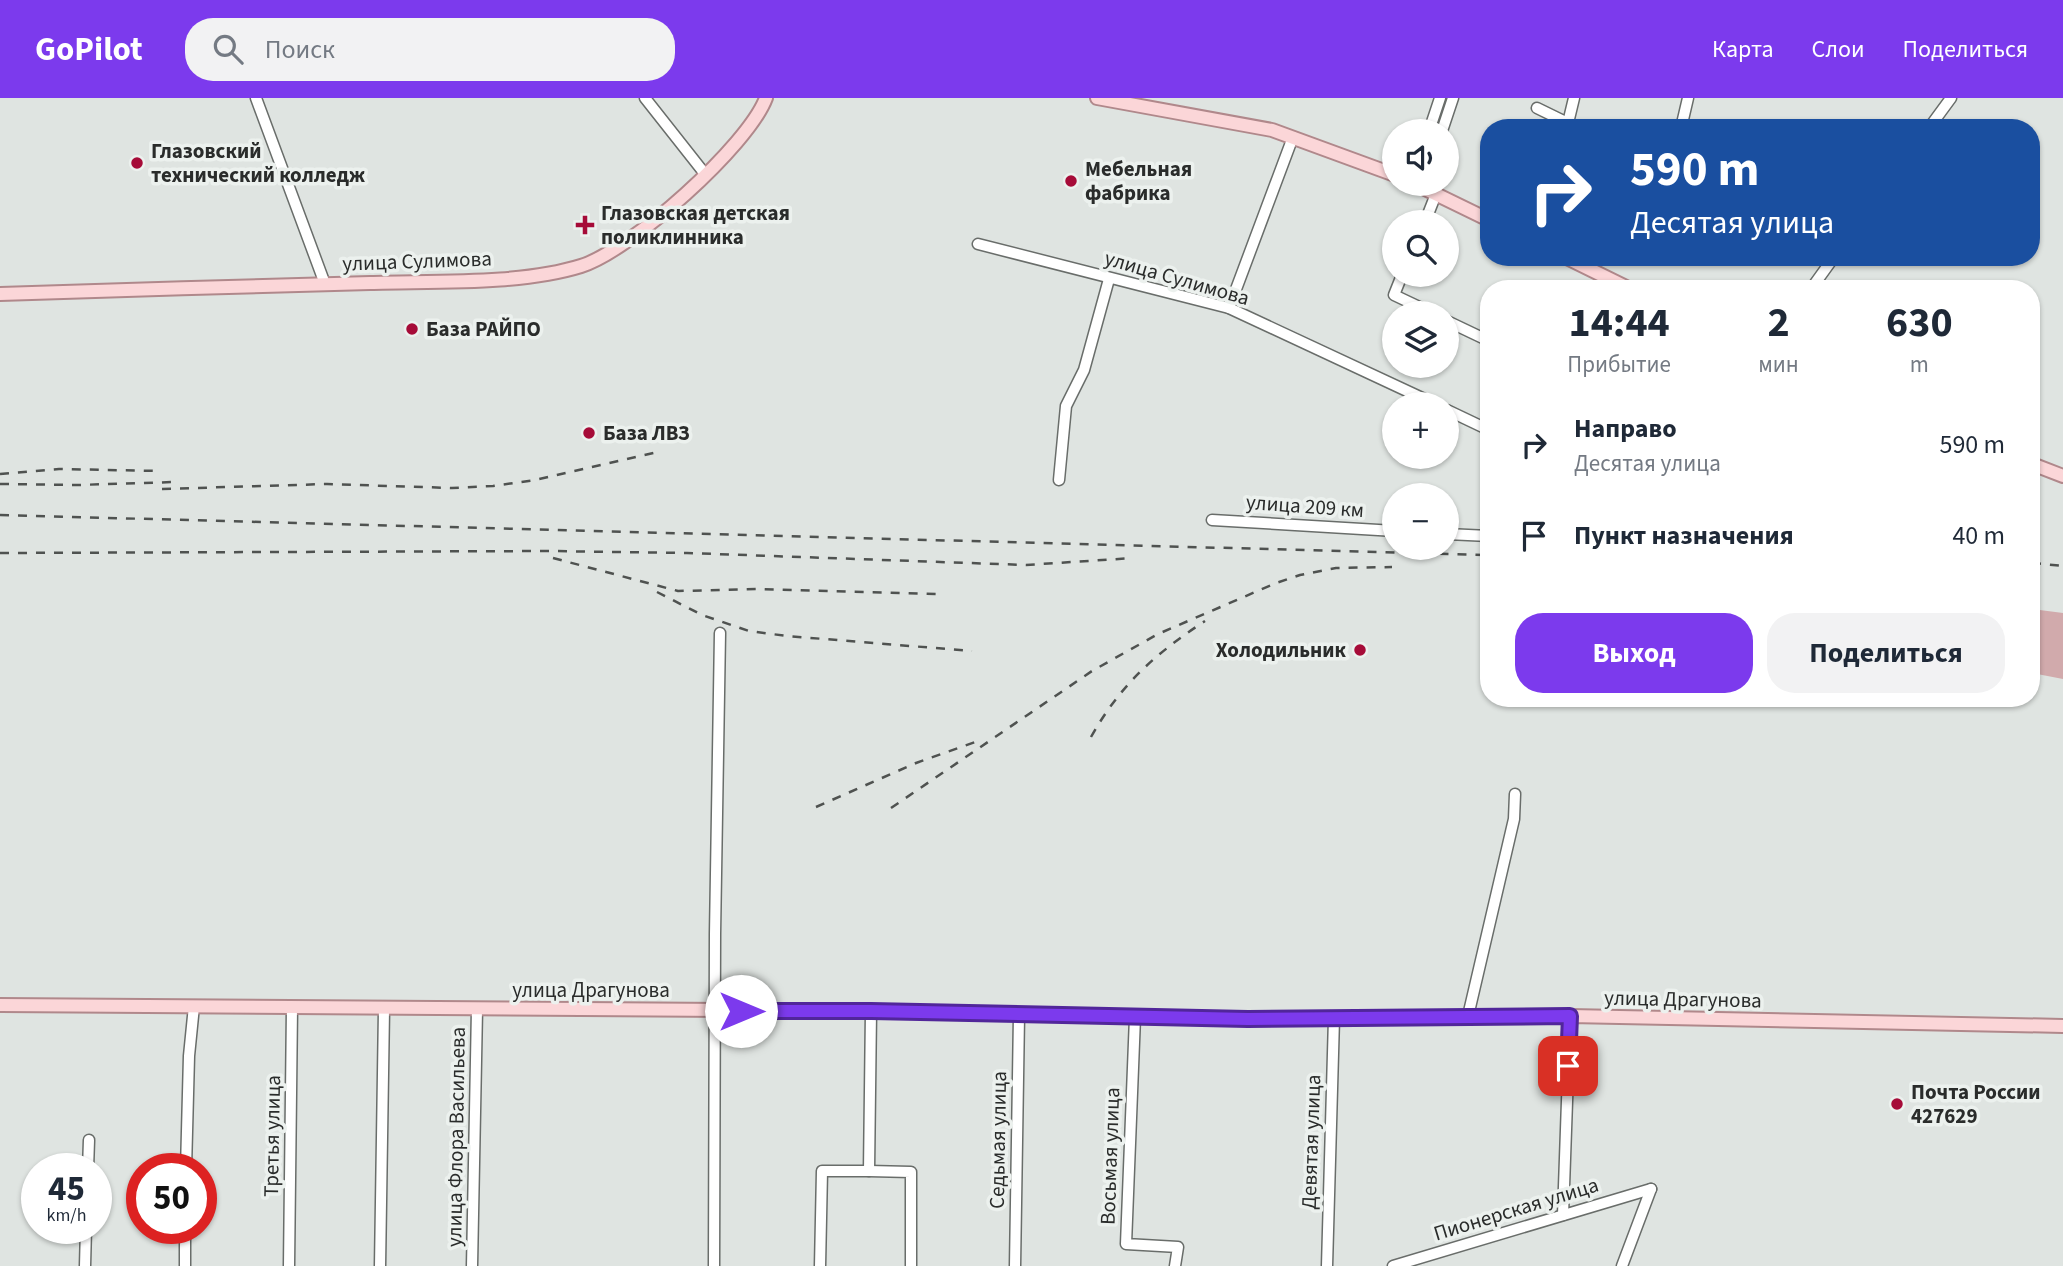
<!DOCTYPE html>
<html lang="ru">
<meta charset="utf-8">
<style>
:root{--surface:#fff;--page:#f2f2f3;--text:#1f2937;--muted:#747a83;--accent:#7c3aed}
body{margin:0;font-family:"Source Sans 3",sans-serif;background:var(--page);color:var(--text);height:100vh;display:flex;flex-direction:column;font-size:26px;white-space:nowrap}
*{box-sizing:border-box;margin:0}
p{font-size:23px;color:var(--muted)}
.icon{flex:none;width:38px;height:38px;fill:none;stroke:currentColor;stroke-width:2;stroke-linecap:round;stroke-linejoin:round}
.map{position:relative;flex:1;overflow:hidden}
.details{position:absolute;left:1480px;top:182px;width:560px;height:427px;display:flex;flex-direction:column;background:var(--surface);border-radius:28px;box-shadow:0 2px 5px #0004}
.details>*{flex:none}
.guide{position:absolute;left:1480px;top:21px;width:560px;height:147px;border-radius:28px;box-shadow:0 2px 5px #0004;background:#1a4fa0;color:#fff;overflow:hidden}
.tools{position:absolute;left:1382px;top:21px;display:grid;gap:14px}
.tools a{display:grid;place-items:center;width:77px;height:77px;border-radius:50%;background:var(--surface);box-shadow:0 2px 5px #0004;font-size:35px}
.speed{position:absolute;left:21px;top:1055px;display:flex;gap:14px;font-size:35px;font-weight:700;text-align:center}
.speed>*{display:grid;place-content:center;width:91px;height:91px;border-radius:50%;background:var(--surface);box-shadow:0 2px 5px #0004;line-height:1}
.speed small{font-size:18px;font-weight:400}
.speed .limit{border:10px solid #d22;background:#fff;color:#111}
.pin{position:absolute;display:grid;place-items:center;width:60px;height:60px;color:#fff;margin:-30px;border-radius:14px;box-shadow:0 4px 10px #0006}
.me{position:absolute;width:77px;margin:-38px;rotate:90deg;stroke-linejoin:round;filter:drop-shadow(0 0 5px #0008)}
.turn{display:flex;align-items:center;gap:24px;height:147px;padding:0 35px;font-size:32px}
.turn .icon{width:91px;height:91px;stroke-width:2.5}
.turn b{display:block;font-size:49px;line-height:60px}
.eta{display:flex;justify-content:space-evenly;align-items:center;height:119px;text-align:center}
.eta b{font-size:42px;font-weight:700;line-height:49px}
.button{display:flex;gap:14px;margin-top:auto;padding:14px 35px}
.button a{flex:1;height:80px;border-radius:28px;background:var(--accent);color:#fff;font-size:28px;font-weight:700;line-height:80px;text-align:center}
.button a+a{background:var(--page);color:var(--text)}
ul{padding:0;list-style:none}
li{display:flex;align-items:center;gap:21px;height:91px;padding:0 35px}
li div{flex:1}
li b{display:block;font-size:26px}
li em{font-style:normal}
header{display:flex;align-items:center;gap:42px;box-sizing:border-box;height:98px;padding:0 35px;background:var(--accent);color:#fff}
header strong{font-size:33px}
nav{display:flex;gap:38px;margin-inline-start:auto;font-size:24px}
.search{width:490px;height:63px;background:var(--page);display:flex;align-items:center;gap:18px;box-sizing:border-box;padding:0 24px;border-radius:28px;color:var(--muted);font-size:26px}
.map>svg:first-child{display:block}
.forest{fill:#d1aaac}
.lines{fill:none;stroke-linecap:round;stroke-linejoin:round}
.minor-casing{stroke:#696d6a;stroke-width:13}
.major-casing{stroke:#b0888b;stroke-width:16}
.minor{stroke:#fff;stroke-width:10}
.major{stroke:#fbd6d8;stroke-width:12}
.rail{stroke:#4f5250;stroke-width:2.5;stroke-dasharray:9 9;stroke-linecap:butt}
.route-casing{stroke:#51269a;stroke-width:18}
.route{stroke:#7c3aed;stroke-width:12}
.poi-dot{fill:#a60b38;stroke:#ecf1ee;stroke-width:2.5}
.labels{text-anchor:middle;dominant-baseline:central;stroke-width:7;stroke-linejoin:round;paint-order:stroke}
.poi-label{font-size:21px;font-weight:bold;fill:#2a2c2b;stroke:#ecf1ee;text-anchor:start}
.street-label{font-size:21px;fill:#2a2c2b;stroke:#ecf1ee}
</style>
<header>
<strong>GoPilot</strong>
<div class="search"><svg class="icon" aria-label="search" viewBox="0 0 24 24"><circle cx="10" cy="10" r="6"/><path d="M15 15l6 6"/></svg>Поиск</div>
<nav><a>Карта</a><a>Слои</a><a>Поделиться</a></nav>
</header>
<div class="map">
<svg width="2063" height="1168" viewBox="0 0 2063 1168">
<rect width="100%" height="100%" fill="#dfe4e1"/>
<path class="forest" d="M2032,511L2063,515V581L2032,575Z"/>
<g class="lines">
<g class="minor-casing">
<g id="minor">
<path d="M256,0L325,186"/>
<path d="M645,0L705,76"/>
<path d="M1537,10L1578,30"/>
<path d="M1568,25L1574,0"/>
<path d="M1681,30L1688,0"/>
<path d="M1929,30L1951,0"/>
<path d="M1429,33L1440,0"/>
<path d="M1442,33L1453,0"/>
<path d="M1425,124L1436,96"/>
<path d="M978,146L1229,210L1435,306"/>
<path d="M1402,177L1394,197L1432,215"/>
<path d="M1811,191L1834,159"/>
<path d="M1229,210L1293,39"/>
<path d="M1447,223L1489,243"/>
<path d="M1447,312L1489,332"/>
<path d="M1059,382L1066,308L1084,272L1109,181"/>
<path d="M1212,422L1395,433"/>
<path d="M1447,436L1489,438"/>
<path d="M1468,918L1514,721L1515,696"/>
<path d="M1135,919L1126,1146L1178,1149L1175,1168"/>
<path d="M88,1071L89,1042"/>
<path d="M186,1071L189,958L194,908"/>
<path d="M869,1073L911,1074V1168"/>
<path d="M1563,1117L1570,918"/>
<path d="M85,1168L86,1130"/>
<path d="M185,1168V1130"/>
<path d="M289,1168L292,909"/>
<path d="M380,1168L384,911"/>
<path d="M472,1168L477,911"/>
<path d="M714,1168L715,836L720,535"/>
<path d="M820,1168L822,1073H869L871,913"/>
<path d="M1015,1168L1019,917"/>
<path d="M1327,1168L1334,920"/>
<path d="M1393,1168L1651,1091"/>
<path d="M1622,1168L1651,1091"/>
</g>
</g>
<g class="major-casing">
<g id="major">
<path d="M1097,0L1272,32L1395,77"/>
<path d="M1415,86L1489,122"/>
<path d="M1565,159L1630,191"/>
<path d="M0,196C123,192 247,188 370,185C434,183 520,187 581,168C630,153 748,48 766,0"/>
<path d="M2032,366L2063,378"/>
<path d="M0,907L871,913L1248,921L1570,918L2063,928"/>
</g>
</g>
<use href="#minor" class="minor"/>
<use href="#major" class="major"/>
<g class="rail">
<path d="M0,376L59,371L161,373"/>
<path d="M0,386L78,387L174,384"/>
<path d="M162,391L327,386L452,390L493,388L535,382L662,353"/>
<path d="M0,417L1489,457"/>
<path d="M0,455L550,453L687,455L1026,467L1133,460"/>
<path d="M553,460L678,493L757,491L938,496"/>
<path d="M2032,465L2063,468"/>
<path d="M657,494L702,517L749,533L787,538L972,553"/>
<path d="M1091,639C1120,587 1156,555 1205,523"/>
<path d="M816,709L916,665L978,643"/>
<path d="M891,710L1092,573L1158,536L1276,485L1300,477L1336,470L1392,469"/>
</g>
</g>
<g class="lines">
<g class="route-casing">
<path id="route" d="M741,913H871L1248,921L1570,918L1568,968"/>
</g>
<use href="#route" class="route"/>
</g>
<g class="poi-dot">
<circle cx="137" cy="65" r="7"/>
<circle cx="1071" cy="83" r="7"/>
<path d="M581.5 116.5h7v7h7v7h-7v7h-7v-7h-7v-7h7z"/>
<circle cx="412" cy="231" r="7"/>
<circle cx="589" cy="335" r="7"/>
<circle cx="1360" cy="552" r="7"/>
<circle cx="1897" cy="1006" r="7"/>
</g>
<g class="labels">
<g class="poi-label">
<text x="151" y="53">Глазовский<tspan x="151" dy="24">технический колледж</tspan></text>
<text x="1085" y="71">Мебельная<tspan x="1085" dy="24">фабрика</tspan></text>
<text x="601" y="115">Глазовская детская<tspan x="601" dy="24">поликлинника</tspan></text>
<text x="426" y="231">База РАЙПО</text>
<text x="603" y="335">База ЛВЗ</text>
<text x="1346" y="552" text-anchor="end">Холодильник</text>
<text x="1911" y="994">Почта России<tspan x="1911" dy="24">427629</tspan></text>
</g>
<g class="street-label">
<text transform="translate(417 163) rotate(-2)">улица Сулимова</text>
<text transform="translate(1177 180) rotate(16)">улица Сулимова</text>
<text transform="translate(1305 408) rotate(4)">улица 209 км</text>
<text x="591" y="892">улица Драгунова</text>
<text transform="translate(1683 901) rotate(1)">улица Драгунова</text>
<text transform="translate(272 1038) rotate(-89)">Третья улица</text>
<text transform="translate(456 1039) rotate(-89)">улица Флора Васильева</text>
<text transform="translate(998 1042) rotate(-89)">Седьмая улица</text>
<text transform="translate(1311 1044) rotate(-88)">Девятая улица</text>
<text transform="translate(1110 1058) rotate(-88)">Восьмая улица</text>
<text transform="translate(1516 1111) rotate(-17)">Пионерская улица</text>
</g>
</g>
</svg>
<div class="tools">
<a><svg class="icon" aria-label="sound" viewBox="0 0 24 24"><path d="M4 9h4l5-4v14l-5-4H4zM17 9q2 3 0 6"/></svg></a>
<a><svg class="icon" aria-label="search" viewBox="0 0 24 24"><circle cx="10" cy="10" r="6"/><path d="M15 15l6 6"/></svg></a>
<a><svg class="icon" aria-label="layers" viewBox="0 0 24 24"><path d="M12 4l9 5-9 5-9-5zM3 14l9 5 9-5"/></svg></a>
<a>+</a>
<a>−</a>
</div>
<div class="speed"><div>45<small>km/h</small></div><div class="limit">50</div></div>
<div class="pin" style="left:1568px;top:968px;background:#d93025"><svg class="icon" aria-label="arrive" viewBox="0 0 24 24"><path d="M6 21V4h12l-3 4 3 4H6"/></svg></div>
<svg class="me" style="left:741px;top:913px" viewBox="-20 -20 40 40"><circle r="19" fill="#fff"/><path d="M0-13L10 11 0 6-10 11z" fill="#7c3aed"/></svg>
<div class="guide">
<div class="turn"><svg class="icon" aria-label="right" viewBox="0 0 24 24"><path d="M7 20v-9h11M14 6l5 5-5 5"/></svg><div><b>590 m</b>Десятая улица</div></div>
</div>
<section class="details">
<div class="eta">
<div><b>14:44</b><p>Прибытие</p></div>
<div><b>2</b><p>мин</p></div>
<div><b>630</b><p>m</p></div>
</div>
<ul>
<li><svg class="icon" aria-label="right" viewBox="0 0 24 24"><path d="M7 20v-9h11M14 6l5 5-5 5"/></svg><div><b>Направо</b><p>Десятая улица</p></div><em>590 m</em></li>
<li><svg class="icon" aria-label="arrive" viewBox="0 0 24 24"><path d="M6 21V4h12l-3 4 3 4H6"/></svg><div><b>Пункт назначения</b></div><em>40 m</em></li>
</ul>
<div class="button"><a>Выход</a><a>Поделиться</a></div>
</section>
</div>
